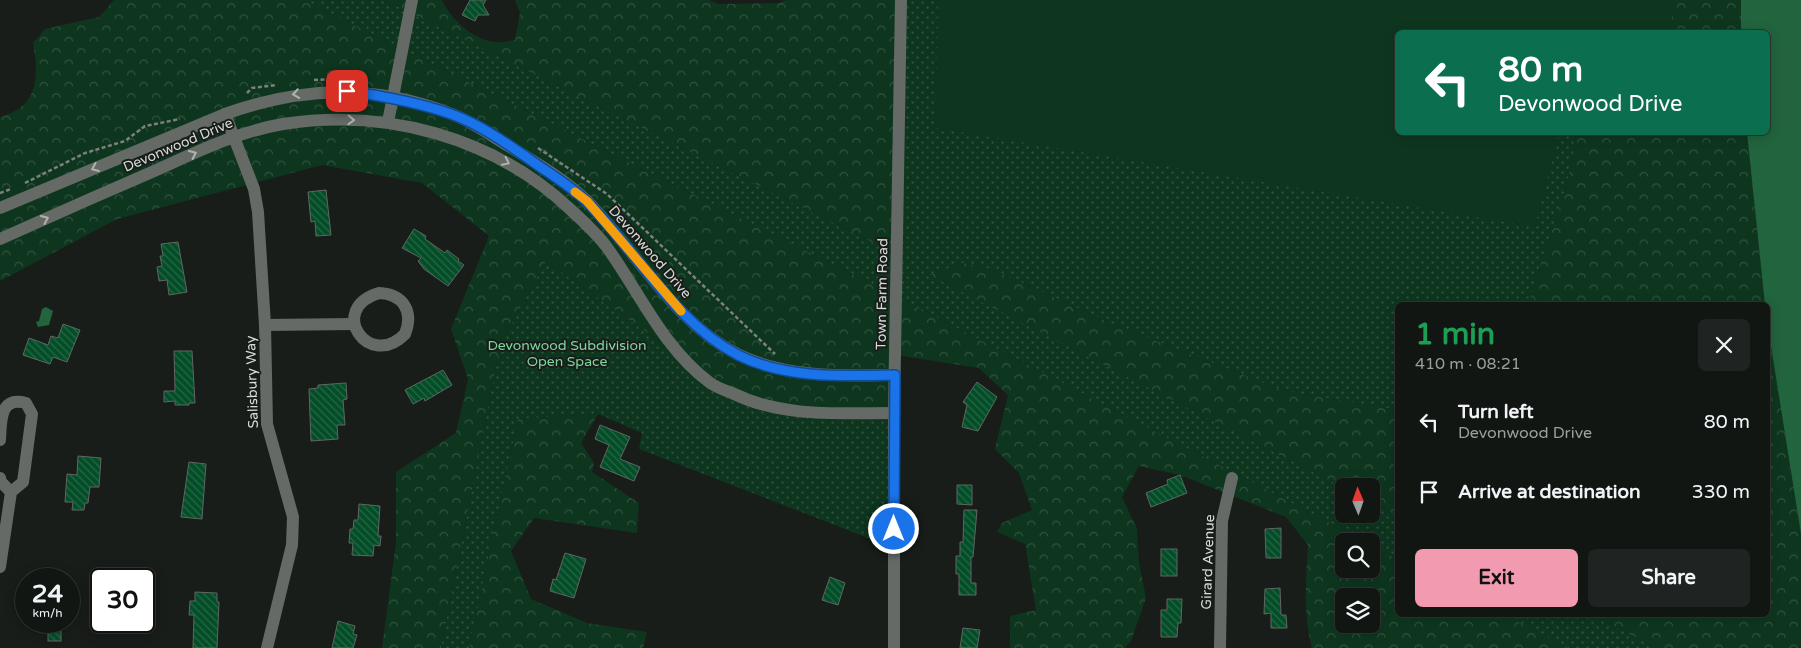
<!DOCTYPE html>
<meta charset="utf-8">
<style>
:root{--surface:#121613;--page:#1f2321;--text:#f1f3f6;--muted:#9c9fa0;--line:#313533;--accent:#f29aaf}
body{margin:0;font-family:"Varela Round",sans-serif;background:var(--page);color:var(--text);height:100vh;display:flex;flex-direction:column;font-size:19px;white-space:nowrap}
*{box-sizing:border-box;margin:0}
p{font-size:16px;color:var(--muted)}
.icon{flex:none;width:28px;height:28px;fill:none;stroke:currentColor;stroke-width:2;stroke-linecap:round;stroke-linejoin:round}
.map{position:relative;flex:1;overflow:hidden}
.side{position:absolute;left:1395px;top:302px;width:375px;height:315px;display:flex;flex-direction:column;background:var(--surface);border-radius:8px;box-shadow:0 2px 12px #0003,0 0 0 1px var(--line)}
.side>*{flex:none}
.hud{position:absolute;left:1395px;top:30px;width:375px;height:105px;border-radius:8px;box-shadow:0 2px 12px #0003,0 0 0 1px var(--line);background:#0b6e4f;color:#fff;overflow:hidden}
.needle{width:32px;rotate:358deg}
.controls{position:absolute;left:1335px;top:478px;display:grid;gap:10px}
.controls a{display:grid;place-items:center;width:45px;height:45px;border-radius:8px;background:var(--surface);box-shadow:0 2px 12px #0003,0 0 0 1px var(--line);font-size:25px}
.speed{position:absolute;left:15px;top:568px;display:flex;gap:10px;font-size:25px;font-weight:700;text-align:center}
.speed>*{display:grid;place-content:center;width:65px;height:65px;border-radius:50%;background:var(--surface);box-shadow:0 2px 12px #0003,0 0 0 1px var(--line);line-height:1}
.speed small{font-size:12px;font-weight:400}
.speed .limit{border:2px solid #111;border-radius:8px;background:#fff;color:#111}
.pin{position:absolute;display:grid;place-items:center;width:42px;height:42px;color:#fff;margin:-21px;border-radius:10px;box-shadow:0 2px 8px #0006}
.me{position:absolute;width:55px;margin:-28px;rotate:0deg;stroke-linejoin:round;filter:drop-shadow(0 0 4px #0008)}
.turn{display:flex;align-items:center;gap:18px;height:105px;padding:0 20px;font-size:22px}
.turn .icon{width:65px;height:65px;stroke-width:2.5}
.turn b{display:block;font-size:35px;line-height:42px}
.round{display:grid;place-items:center;flex:none;width:52px;height:52px;border-radius:8px;background:var(--page)}
.overview{display:flex;align-items:center;justify-content:space-between;height:85px;padding:0 20px}
h1{font-size:30px;font-weight:700;line-height:38px;color:#1e9e55}
.cta{display:flex;gap:10px;margin-top:auto;padding:10px 20px}
.cta a{flex:1;height:58px;border-radius:8px;background:var(--accent);color:#111;font-size:20px;font-weight:700;line-height:58px;text-align:center}
.cta a+a{background:var(--page);color:var(--text)}
ul{padding:0;list-style:none}
li{display:flex;align-items:center;gap:15px;height:70px;padding:0 20px}
li div{flex:1}
li b{display:block;font-size:19px}
li em{font-style:normal}
.map>svg:first-child{display:block}
.green{fill:url(#green-dots)}
.forest{fill:url(#forest-crowns);fill-rule:evenodd}
.pitch{fill:#0e361f}
.water{fill:#22643d}
.building{fill:url(#building-back-hatch);stroke:#606662}
.lines{fill:none;stroke-linecap:round;stroke-linejoin:round}
.path{stroke:#7d817e;stroke-width:2.5;stroke-dasharray:4 2.5;stroke-linecap:butt}
.street{stroke:#656a66;stroke-width:12}
.oneway{stroke:#afb3b0}
.route-casing{stroke:#114b97;stroke-width:12}
.route{stroke:#1a73e8;stroke-width:9}
.slow{stroke:#f59e0b;stroke-width:9}
.labels{text-anchor:middle;dominant-baseline:central;stroke-width:4;stroke-linejoin:round;paint-order:stroke}
.street-label{font-size:14px;fill:#d7dad8;stroke:#181d19}
.park-label{font-size:14px;fill:#7dd79c;stroke:#181d19}
</style>
<div class="map">
<svg width="1801" height="648" viewBox="0 0 1801 648">
<defs>
<pattern id="green-dots" width="8" height="8" patternUnits="userSpaceOnUse" patternTransform="scale(1.25)"><rect width="8" height="8" fill="#0e361f"/><path d="M2 2h.1M6 6h.1" fill="none" stroke="#30523f" stroke-width="1.8" stroke-linecap="round"/></pattern>
<pattern id="forest-crowns" width="20" height="18" patternUnits="userSpaceOnUse" patternTransform="scale(1.25)"><rect width="20" height="18" fill="#0e361f"/><path d="M2 6a3 3 0 1 1 6 0M12 15a3 3 0 1 1 6 0" fill="none" stroke="#30523f"/></pattern>
<pattern id="building-back-hatch" width="6" height="6" patternUnits="userSpaceOnUse" patternTransform="scale(1.25)"><rect width="6" height="6" fill="#034e28"/><path d="M-1 5l2 2M0 0l6 6M5-1l2 2" fill="none" stroke="#276746"/></pattern>
</defs>
<rect width="100%" height="100%" fill="#181d19"/>
<g class="green">
<path d="M304,0H385L898,255L901,0H1672L1671,32H1398V132L1576,133C1570,193 1544,247 1528,305H1398L1397,410L1284,391L1108,322L992,269L930,275L1344,488V514H1371V502L1397,515V559L1371,545V541H1364L898,297Z"/>
<path d="M546,261L683,358L894,413V548L639,449L642,433L598,414L518,419L469,648H441L500,345Z"/>
<path d="M1505,615H1592L1656,648H1568Z"/>
</g>
<g class="forest">
<path d="M114,0H304L898,297L1364,541H1344V569H1371V545L1397,559L1398,615H1505L1568,648H1312C1303,614 1306,580 1308,545L1286,517L1180,475L1139,466L1122,497L1137,529L1139,563L1146,598L1131,641L1125,648H1010V616L1036,610L1025,544L997,532L1002,523L1032,510L1019,473L995,449L1008,395L979,368L896,355L894,413H815L736,395L546,261L500,345L441,648H382L396,542V472L456,433L468,379L451,329L489,236L422,183L322,165L117,219L0,281V117C39,107 39,76 33,43L45,29L99,17ZM1344,596H1371V624H1344Z"/>
<path d="M385,0H442C450,19 474,40 495,42C501,43 509,41 515,40L520,13L515,0H709L718,4L779,3L786,0H901L898,255Z"/>
<path d="M1672,0H1741V32H1671Z"/>
<path d="M1576,133H1747L1765,305H1528C1544,247 1570,193 1576,133Z"/>
<path d="M962,263L992,269L1108,322L1284,391L1397,410V515L1371,502V486L1344,488L929,275Z"/>
<path d="M1768,328L1801,534V648H1656L1592,615H1768Z"/>
<path d="M598,414L581,443L594,463L592,472L639,503L637,533L534,518L511,551L531,599L587,623L647,632L643,648H469L518,419Z"/>
</g>
<path class="pitch" d="M938,0H1672L1671,32H1398V132L1559,133L1535,227L936,128Z"/>
<g class="water">
<path d="M1741,0H1801V534L1768,328V305H1765L1747,133L1768,132V32H1741Z"/>
<path d="M46,307L53,311L49,325L38,327L36,322L39,321L42,309Z"/>
</g>
<g class="building">
<path d="M470,0H486L483,5L489,15H478L475,21L462,15Z"/>
<path d="M326,190L331,235L316,236L315,221L311,222L308,192Z"/>
<path d="M414,229L426,236L425,239L445,253L447,250L459,259L458,261L464,265L448,286L424,269L418,261L421,258L402,248Z"/>
<path d="M178,242L187,292L169,295L167,280L159,281L157,267L162,266L160,256H163L161,244Z"/>
<path d="M63,324L80,330L67,362L53,357L50,364L23,355L29,338L48,345L51,336L58,338Z"/>
<path d="M174,351H192L195,403H189V405H175V401L164,402V391H175Z"/>
<path d="M443,370L452,385L425,401L424,398L413,404L405,390Z"/>
<path d="M977,382L997,397L978,431L962,427L967,405L963,402Z"/>
<path d="M346,383L347,399L343,400L345,425H337L338,439L311,441L309,389L318,388V385Z"/>
<path d="M600,425L630,437L620,459L640,467L634,481L600,467L609,445L595,439Z"/>
<path d="M78,456L101,458L99,487H90L88,503H85L84,510H72L73,502H65L67,474L77,475Z"/>
<path d="M189,462L206,464L202,519L181,517Z"/>
<path d="M1180,475L1187,493L1151,507L1146,493L1168,484L1167,480Z"/>
<path d="M957,485H972V505L957,504Z"/>
<path d="M359,504L380,506L378,536H381L380,546L374,545L373,556L352,555L353,543H349L350,529H353L354,520H358Z"/>
<path d="M964,510H977L973,557H971V583H976V595H959V574H956V556H960V542H963Z"/>
<path d="M1281,528V558H1266L1265,529Z"/>
<rect x="1161" y="549" width="16" height="27"/>
<path d="M565,553L586,559L574,598L550,591L553,579L556,580Z"/>
<path d="M830,577L845,583L838,605L822,600Z"/>
<path d="M1280,588L1281,615H1286L1287,628H1271V613L1264,614L1265,589Z"/>
<path d="M195,592L217,593V602H219L217,648H193L194,615H189L190,601H195Z"/>
<path d="M1167,599H1182L1181,623H1178L1177,637H1161V610H1167Z"/>
<rect x="48" y="621" width="13" height="20"/>
<path d="M338,621L355,626L353,634L357,635L353,648H332Z"/>
<path d="M963,628L980,630L977,648H960Z"/>
</g>
<g class="lines">
<g class="path">
<path d="M314,80L333,79"/>
<path d="M247,93L252,88L276,85"/>
<path d="M538,148L607,194L775,354"/>
<path d="M25,183L85,153L125,141L145,126L180,119"/>
<path d="M0,193L11,189"/>
</g>
<g class="street">
<path d="M225,114L254,189L258,212L265,325L267,424L293,517L292,545L267,648"/>
<path d="M388,122L412,0"/>
<path d="M0,208L225,114C304,86 373,84 452,114C473,122 493,137 512,148C538,164 567,181 588,202C637,252 674,323 739,355C787,378 843,376 895,375"/>
<path d="M0,239C51,216 101,194 152,172C195,153 236,132 283,124C386,108 493,137 570,209C582,220 596,233 606,246C639,291 663,348 709,382C715,387 724,390 732,393C783,418 839,413 894,413"/>
<path d="M379,293C403,294 414,311 405,334C369,371 326,309 379,293Z"/>
<path d="M265,325L354,324"/>
<path d="M0,440C1,420 0,396 26,403L32,414L23,482L11,492L0,567"/>
<path d="M0,478L1,482L11,492"/>
<path d="M894,648V413L901,0"/>
<path d="M1220,648L1222,521L1232,478"/>
</g>
</g>
<defs><path id="oneway-chevron" d="M-2-3.5L2.5 0L-2 3.5" fill="none" stroke-width="1.6" stroke-linecap="round" stroke-linejoin="round" transform="scale(1.25)"/></defs>
<g class="oneway">
<use href="#oneway-chevron" transform="translate(296 94) rotate(171)"/>
<use href="#oneway-chevron" transform="translate(351 120) rotate(2)"/>
<use href="#oneway-chevron" transform="translate(193 154) rotate(-24)"/>
<use href="#oneway-chevron" transform="translate(506 162) rotate(26)"/>
<use href="#oneway-chevron" transform="translate(95 168) rotate(157)"/>
<use href="#oneway-chevron" transform="translate(45 219) rotate(-24)"/>
</g>
<g class="lines">
<g class="route-casing">
<path id="route" d="M347,91C383,96 417,102 451,114C482,125 512,147 539,166C555,177 573,188 587,202C638,252 673,321 738,355C785,379 844,376 895,375L894,529"/>
</g>
<use href="#route" class="route"/>
<path class="slow" d="M575,192L587,201L681,311"/>
</g>
<g class="labels">
<g class="street-label">
<text transform="translate(178 145) rotate(-23)">Devonwood Drive</text>
<text transform="translate(650 252) rotate(49)">Devonwood Drive</text>
<text transform="translate(882 294) rotate(-89)">Town Farm Road</text>
<text transform="translate(252 382) rotate(-92)">Salisbury Way</text>
<text transform="translate(1208 562) rotate(-88)">Girard Avenue</text>
</g>
<g class="park-label">
<text x="567" y="345">Devonwood Subdivision<tspan x="567" dy="16">Open Space</tspan></text>
</g>
</g>
</svg>
<div class="controls">
<a><svg class="needle" viewBox="-14 -14 28 28"><path d="M0-13l5 13h-10z" fill="#e53935"/><path d="M0 13l5-13h-10z" fill="#9c9fa0"/></svg></a>
<a><svg class="icon" aria-label="search" viewBox="0 0 24 24"><circle cx="10" cy="10" r="6"/><path d="M15 15l6 6"/></svg></a>
<a><svg class="icon" aria-label="layers" viewBox="0 0 24 24"><path d="M12 4l9 5-9 5-9-5zM3 14l9 5 9-5"/></svg></a>
</div>
<div class="speed"><div>24<small>km/h</small></div><div class="limit">30</div></div>
<div class="pin" style="left:347px;top:91px;background:#d93025"><svg class="icon" aria-label="arrive" viewBox="0 0 24 24"><path d="M6 21V4h12l-3 4 3 4H6"/></svg></div>
<svg class="me" style="left:894px;top:529px" viewBox="-20 -20 40 40"><circle r="17" fill="#1a73e8" stroke="#fff" stroke-width="3"/><path d="M0-11L8 9 0 5-8 9z" fill="#fff"/></svg>
<div class="hud">
<div class="turn"><svg class="icon" aria-label="left" viewBox="0 0 24 24"><path d="M17 20v-9H6M10 6l-5 5 5 5"/></svg><div><b>80 m</b>Devonwood Drive</div></div>
</div>
<section class="side">
<div class="overview"><div><h1>1 min</h1><p>410 m · 08:21</p></div><a class="round"><svg class="icon" aria-label="close" viewBox="0 0 24 24"><path d="M6 6l12 12M18 6L6 18"/></svg></a></div>
<ul>
<li><svg class="icon" aria-label="left" viewBox="0 0 24 24"><path d="M17 20v-9H6M10 6l-5 5 5 5"/></svg><div><b>Turn left</b><p>Devonwood Drive</p></div><em>80 m</em></li>
<li><svg class="icon" aria-label="arrive" viewBox="0 0 24 24"><path d="M6 21V4h12l-3 4 3 4H6"/></svg><div><b>Arrive at destination</b></div><em>330 m</em></li>
</ul>
<div class="cta"><a>Exit</a><a>Share</a></div>
</section>
</div>
